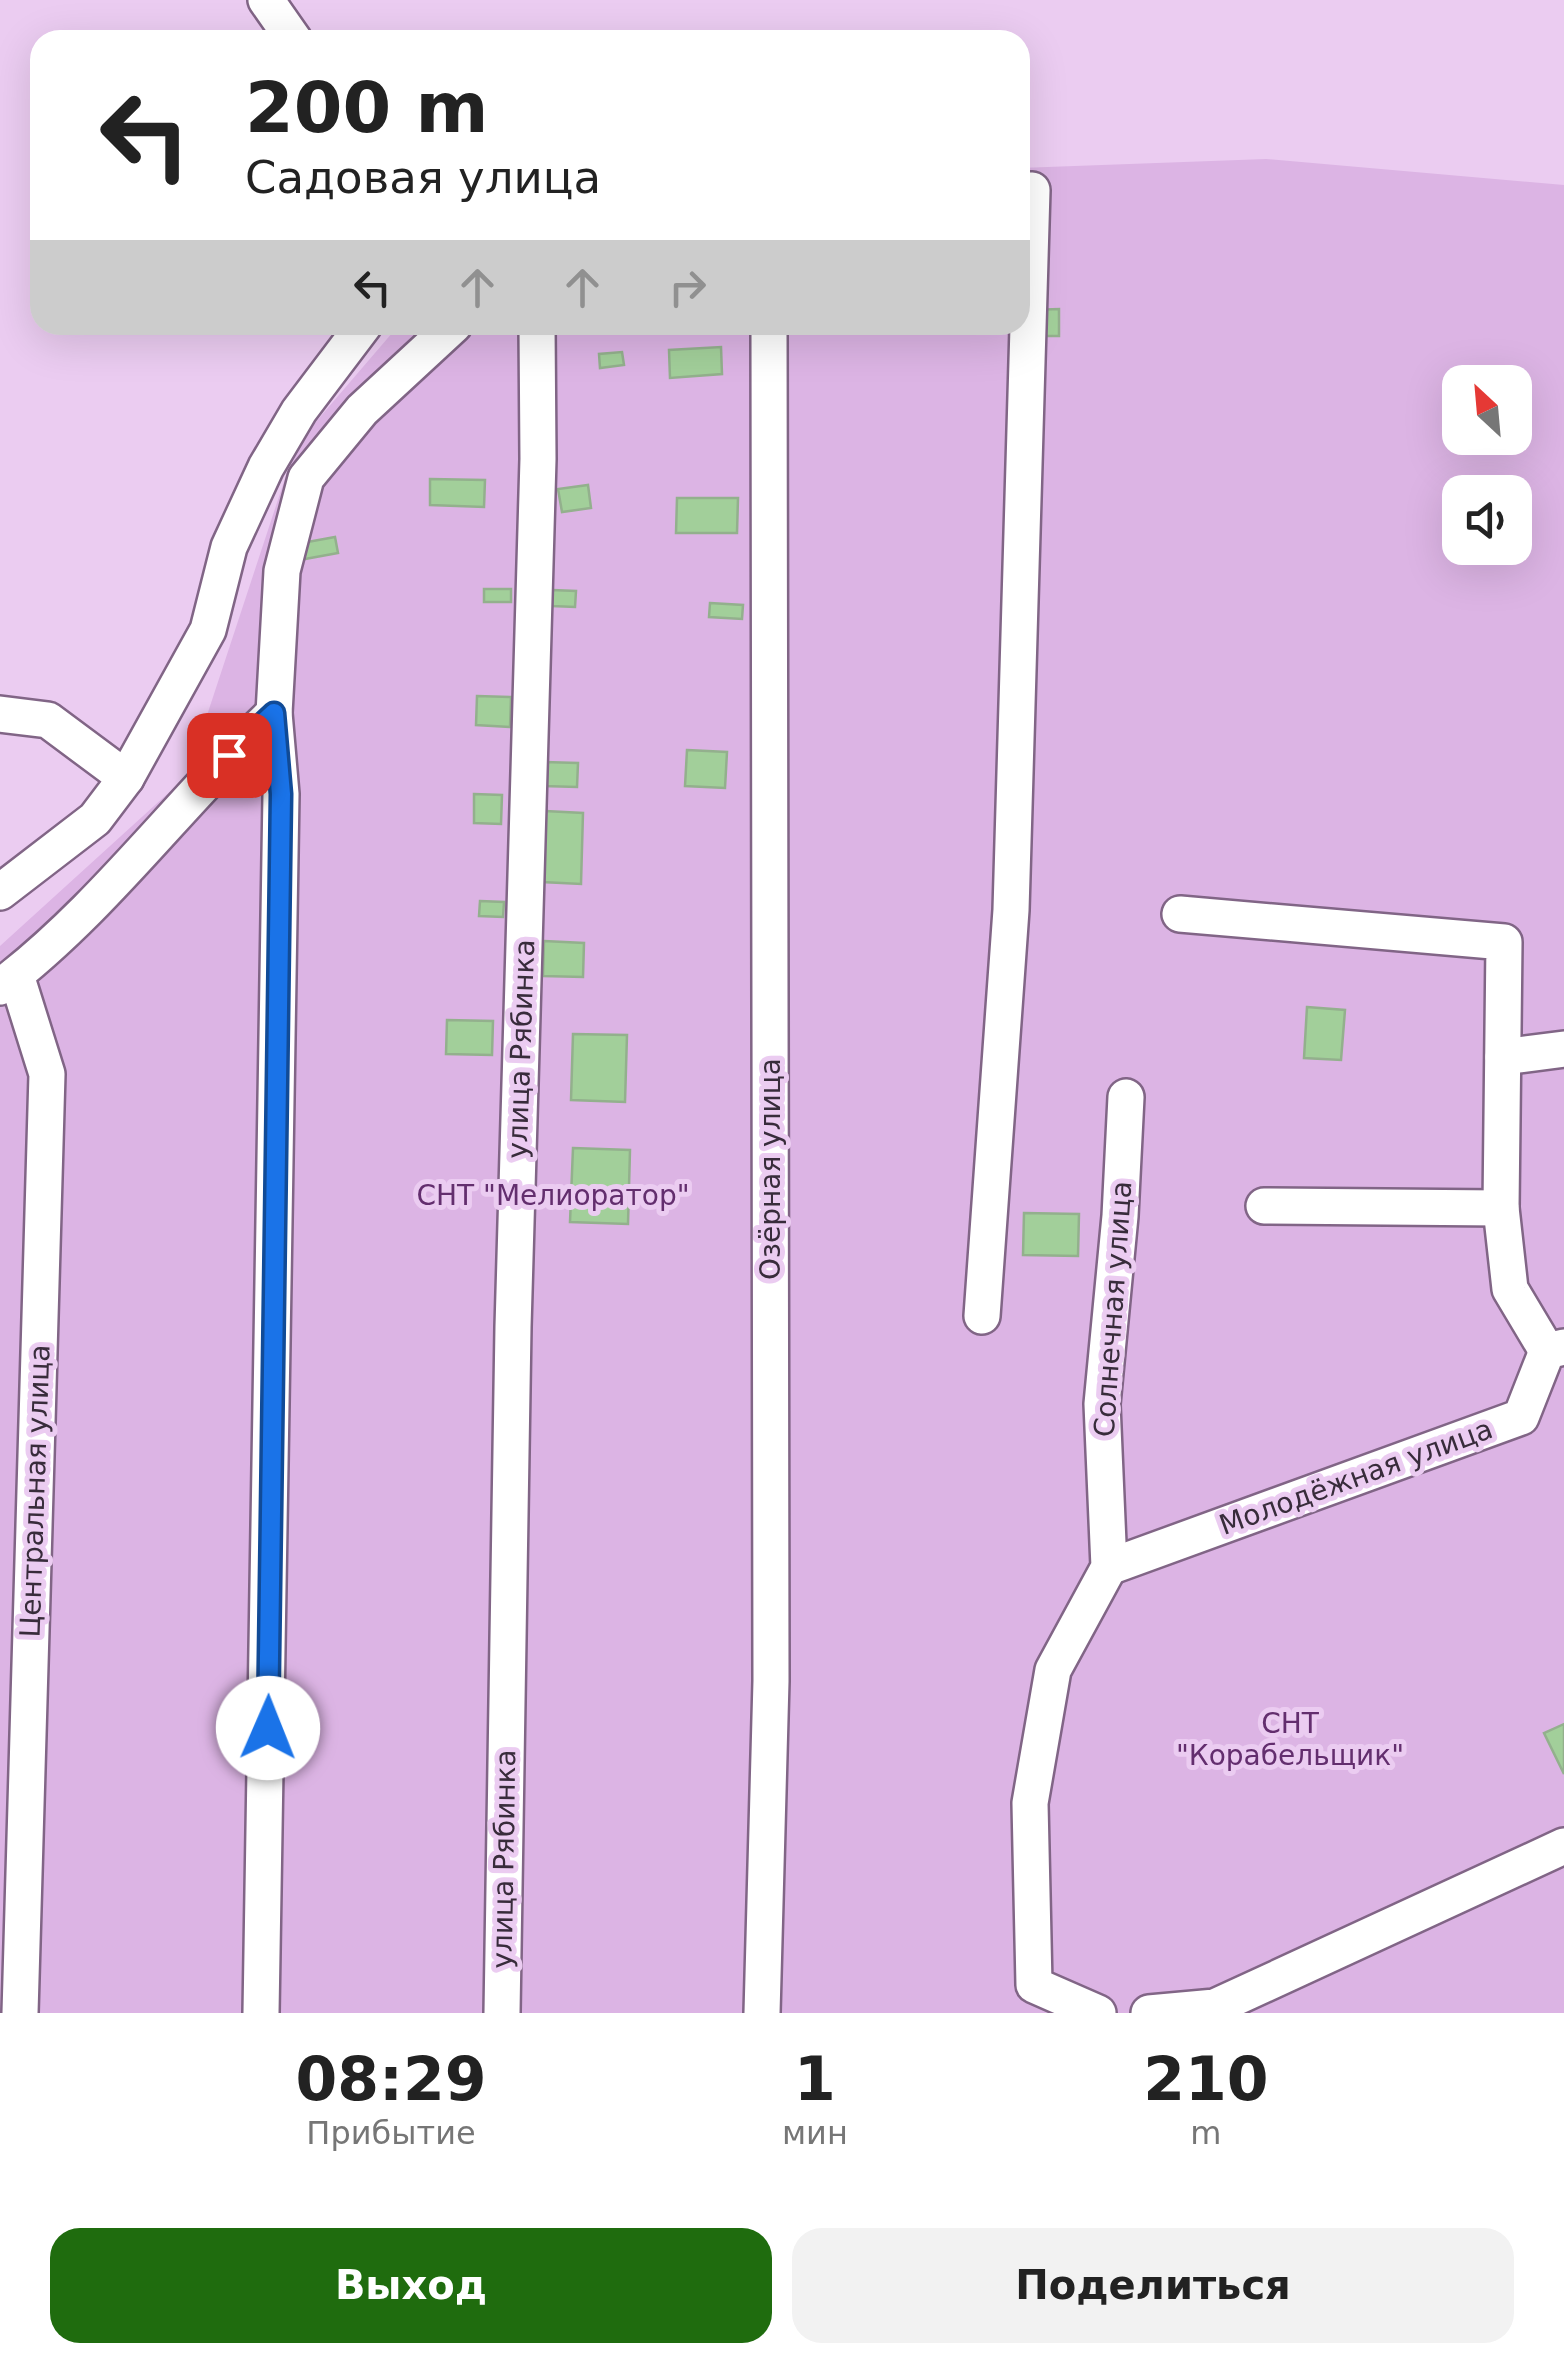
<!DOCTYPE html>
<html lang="ru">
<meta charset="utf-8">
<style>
:root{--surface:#fff;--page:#f2f2f2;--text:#222;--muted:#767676;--accent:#1f6c0e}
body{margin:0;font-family:"DejaVu Sans",sans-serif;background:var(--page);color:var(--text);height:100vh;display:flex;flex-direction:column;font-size:38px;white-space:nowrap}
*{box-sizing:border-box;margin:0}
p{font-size:32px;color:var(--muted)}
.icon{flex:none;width:55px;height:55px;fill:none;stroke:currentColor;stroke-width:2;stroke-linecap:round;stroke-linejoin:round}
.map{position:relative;height:2013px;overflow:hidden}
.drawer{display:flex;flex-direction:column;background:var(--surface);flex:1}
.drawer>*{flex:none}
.hud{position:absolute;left:30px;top:30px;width:1000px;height:305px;border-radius:30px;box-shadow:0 10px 40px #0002;background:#fff;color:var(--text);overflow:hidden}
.needle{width:65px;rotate:334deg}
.fabs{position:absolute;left:1442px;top:365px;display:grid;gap:20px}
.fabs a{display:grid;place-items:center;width:90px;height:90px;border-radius:20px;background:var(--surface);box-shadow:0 10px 40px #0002;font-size:50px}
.pin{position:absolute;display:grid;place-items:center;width:85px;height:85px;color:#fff;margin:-42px;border-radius:20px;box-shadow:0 5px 15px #0006}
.me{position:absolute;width:110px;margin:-55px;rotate:1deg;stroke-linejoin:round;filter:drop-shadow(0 0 8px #0008)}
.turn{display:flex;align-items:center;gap:35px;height:210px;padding:0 50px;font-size:45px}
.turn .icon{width:130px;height:130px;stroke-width:2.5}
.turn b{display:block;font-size:70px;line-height:85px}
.lanes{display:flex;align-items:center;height:95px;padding:0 50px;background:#0003;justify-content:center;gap:50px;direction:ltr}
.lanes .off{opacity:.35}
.eta{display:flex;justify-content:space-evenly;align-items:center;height:170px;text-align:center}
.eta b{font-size:60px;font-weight:700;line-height:70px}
.primary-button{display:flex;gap:20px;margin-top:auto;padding:20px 50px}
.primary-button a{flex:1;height:115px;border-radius:30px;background:var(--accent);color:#fff;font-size:40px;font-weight:700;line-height:115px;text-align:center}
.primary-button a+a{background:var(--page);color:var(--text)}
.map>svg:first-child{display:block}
.green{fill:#dcb4e4;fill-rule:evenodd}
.building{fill:#a2cf9a;stroke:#93b08d;stroke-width:2.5}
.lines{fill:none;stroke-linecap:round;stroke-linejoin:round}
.minor-casing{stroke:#816586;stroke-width:40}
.minor{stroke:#fff;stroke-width:35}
.route-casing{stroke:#114b97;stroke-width:25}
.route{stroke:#1a73e8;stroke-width:18}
.labels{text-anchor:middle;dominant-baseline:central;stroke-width:10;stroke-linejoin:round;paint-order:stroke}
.street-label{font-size:28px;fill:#382c3b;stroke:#ebccf1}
.park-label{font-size:28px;fill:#632e6e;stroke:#ebccf1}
</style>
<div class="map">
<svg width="1564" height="2013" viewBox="0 0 1564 2013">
<rect width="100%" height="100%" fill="#ebccf1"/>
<path class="green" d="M1266,159L1564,185V2013H0V946L187,776L296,445L399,325H1020V168ZM1460,382H1515V438H1460ZM1460,492H1515V548H1460Z"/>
<g class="building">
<path d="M1059,309V336H1031V310Z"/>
<path d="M721,347L722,374L670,378L669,350Z"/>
<path d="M622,352L624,365L600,368L599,354Z"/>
<path d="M430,479L485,480L484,507L430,505Z"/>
<path d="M588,485L591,508L562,512L558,489Z"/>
<path d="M677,498H738L737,533H676Z"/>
<path d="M335,537L338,553L305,559L302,543Z"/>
<rect x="484" y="589" width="27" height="13"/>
<path d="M552,590L576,591L575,607L552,606Z"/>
<path d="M710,603L743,605L742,619L709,617Z"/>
<path d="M477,696L511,697L510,727L476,725Z"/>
<path d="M687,750L727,752L725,788L685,786Z"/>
<path d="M544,762L578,763L577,787L543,786Z"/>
<path d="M474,794L502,795L501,824L474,823Z"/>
<path d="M545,811L583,813L581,884L542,882Z"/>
<path d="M480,901L504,902L503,917L479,916Z"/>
<path d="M544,941L584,943L583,977L543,976Z"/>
<path d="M1307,1007L1345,1010L1341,1060L1304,1058Z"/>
<path d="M447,1020L493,1021L492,1055L446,1054Z"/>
<path d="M573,1034L627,1035L625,1102L571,1100Z"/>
<path d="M573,1148L630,1150L628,1224L570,1222Z"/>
<path d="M1024,1213L1079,1214L1078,1256L1023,1255Z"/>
<path d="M1564,1724V1774L1544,1733Z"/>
</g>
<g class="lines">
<g class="minor-casing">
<g id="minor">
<path d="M266,0L294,40"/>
<path d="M0,714L48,720L126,778"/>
<path d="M0,892L95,819L126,778L208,630L229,547L266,467L299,411L364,325"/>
<path d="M1180,914L1504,942L1501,1208L1510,1289L1547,1351"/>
<path d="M16,975L47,1074L20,2013"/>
<path d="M0,987C103,909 180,801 274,713"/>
<path d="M1503,1057L1564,1049"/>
<path d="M1264,1206L1501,1208"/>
<path d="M982,1316L1011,910L1032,190L1020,191"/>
<path d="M1109,1567L1521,1417L1547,1351L1564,1347"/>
<path d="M261,2013L281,794L274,713L282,571L306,478L362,410L454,325"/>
<path d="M502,2013L513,1327L538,459L537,325"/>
<path d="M762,2013L771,1681L769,325"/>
<path d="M1098,2013L1034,1985L1030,1803L1053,1670L1109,1567L1102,1404L1120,1216L1126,1097"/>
<path d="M1149,2013L1215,2007L1564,1846"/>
</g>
</g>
<use href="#minor" class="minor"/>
</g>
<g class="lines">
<g class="route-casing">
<path id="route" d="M229,755L274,713L281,794L268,1728"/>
</g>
<use href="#route" class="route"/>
</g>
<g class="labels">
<g class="street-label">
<text transform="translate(521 1049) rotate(-88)">улица Рябинка</text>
<text transform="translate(770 1169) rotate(-90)">Озёрная улица</text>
<text transform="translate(1113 1309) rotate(-86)">Солнечная улица</text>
<text transform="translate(1356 1477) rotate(-20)">Молодёжная улица</text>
<text transform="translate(35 1491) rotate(-88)">Центральная улица</text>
<text transform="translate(504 1859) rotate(-89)">улица Рябинка</text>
</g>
<g class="park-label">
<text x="553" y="1195">СНТ "Мелиоратор"</text>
<text x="1290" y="1723">СНТ<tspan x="1290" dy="32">"Корабельщик"</tspan></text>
</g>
</g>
</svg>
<div class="fabs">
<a><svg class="needle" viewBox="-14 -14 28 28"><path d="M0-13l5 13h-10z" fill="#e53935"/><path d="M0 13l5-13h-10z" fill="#767676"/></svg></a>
<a><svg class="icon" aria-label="sound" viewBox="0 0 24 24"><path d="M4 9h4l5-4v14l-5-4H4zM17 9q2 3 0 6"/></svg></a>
</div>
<div class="pin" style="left:229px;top:755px;background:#d93025"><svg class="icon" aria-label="arrive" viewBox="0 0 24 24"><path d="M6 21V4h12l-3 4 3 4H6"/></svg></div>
<svg class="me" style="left:268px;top:1728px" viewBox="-20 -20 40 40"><circle r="19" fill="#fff"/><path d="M0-13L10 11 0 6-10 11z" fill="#1a73e8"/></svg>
<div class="hud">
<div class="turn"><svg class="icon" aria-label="left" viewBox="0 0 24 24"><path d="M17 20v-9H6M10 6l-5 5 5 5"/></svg><div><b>200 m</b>Садовая улица</div></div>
<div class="lanes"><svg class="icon" aria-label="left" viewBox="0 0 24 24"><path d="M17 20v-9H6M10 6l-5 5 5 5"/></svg><svg class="icon off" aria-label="ahead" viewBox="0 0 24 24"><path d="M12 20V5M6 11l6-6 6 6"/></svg><svg class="icon off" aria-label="ahead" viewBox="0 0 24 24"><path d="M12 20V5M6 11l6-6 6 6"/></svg><svg class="icon off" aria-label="right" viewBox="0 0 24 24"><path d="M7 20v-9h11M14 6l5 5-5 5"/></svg></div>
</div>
</div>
<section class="drawer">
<div class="eta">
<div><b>08:29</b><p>Прибытие</p></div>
<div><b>1</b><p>мин</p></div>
<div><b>210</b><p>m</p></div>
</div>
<div class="primary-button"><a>Выход</a><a>Поделиться</a></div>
</section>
